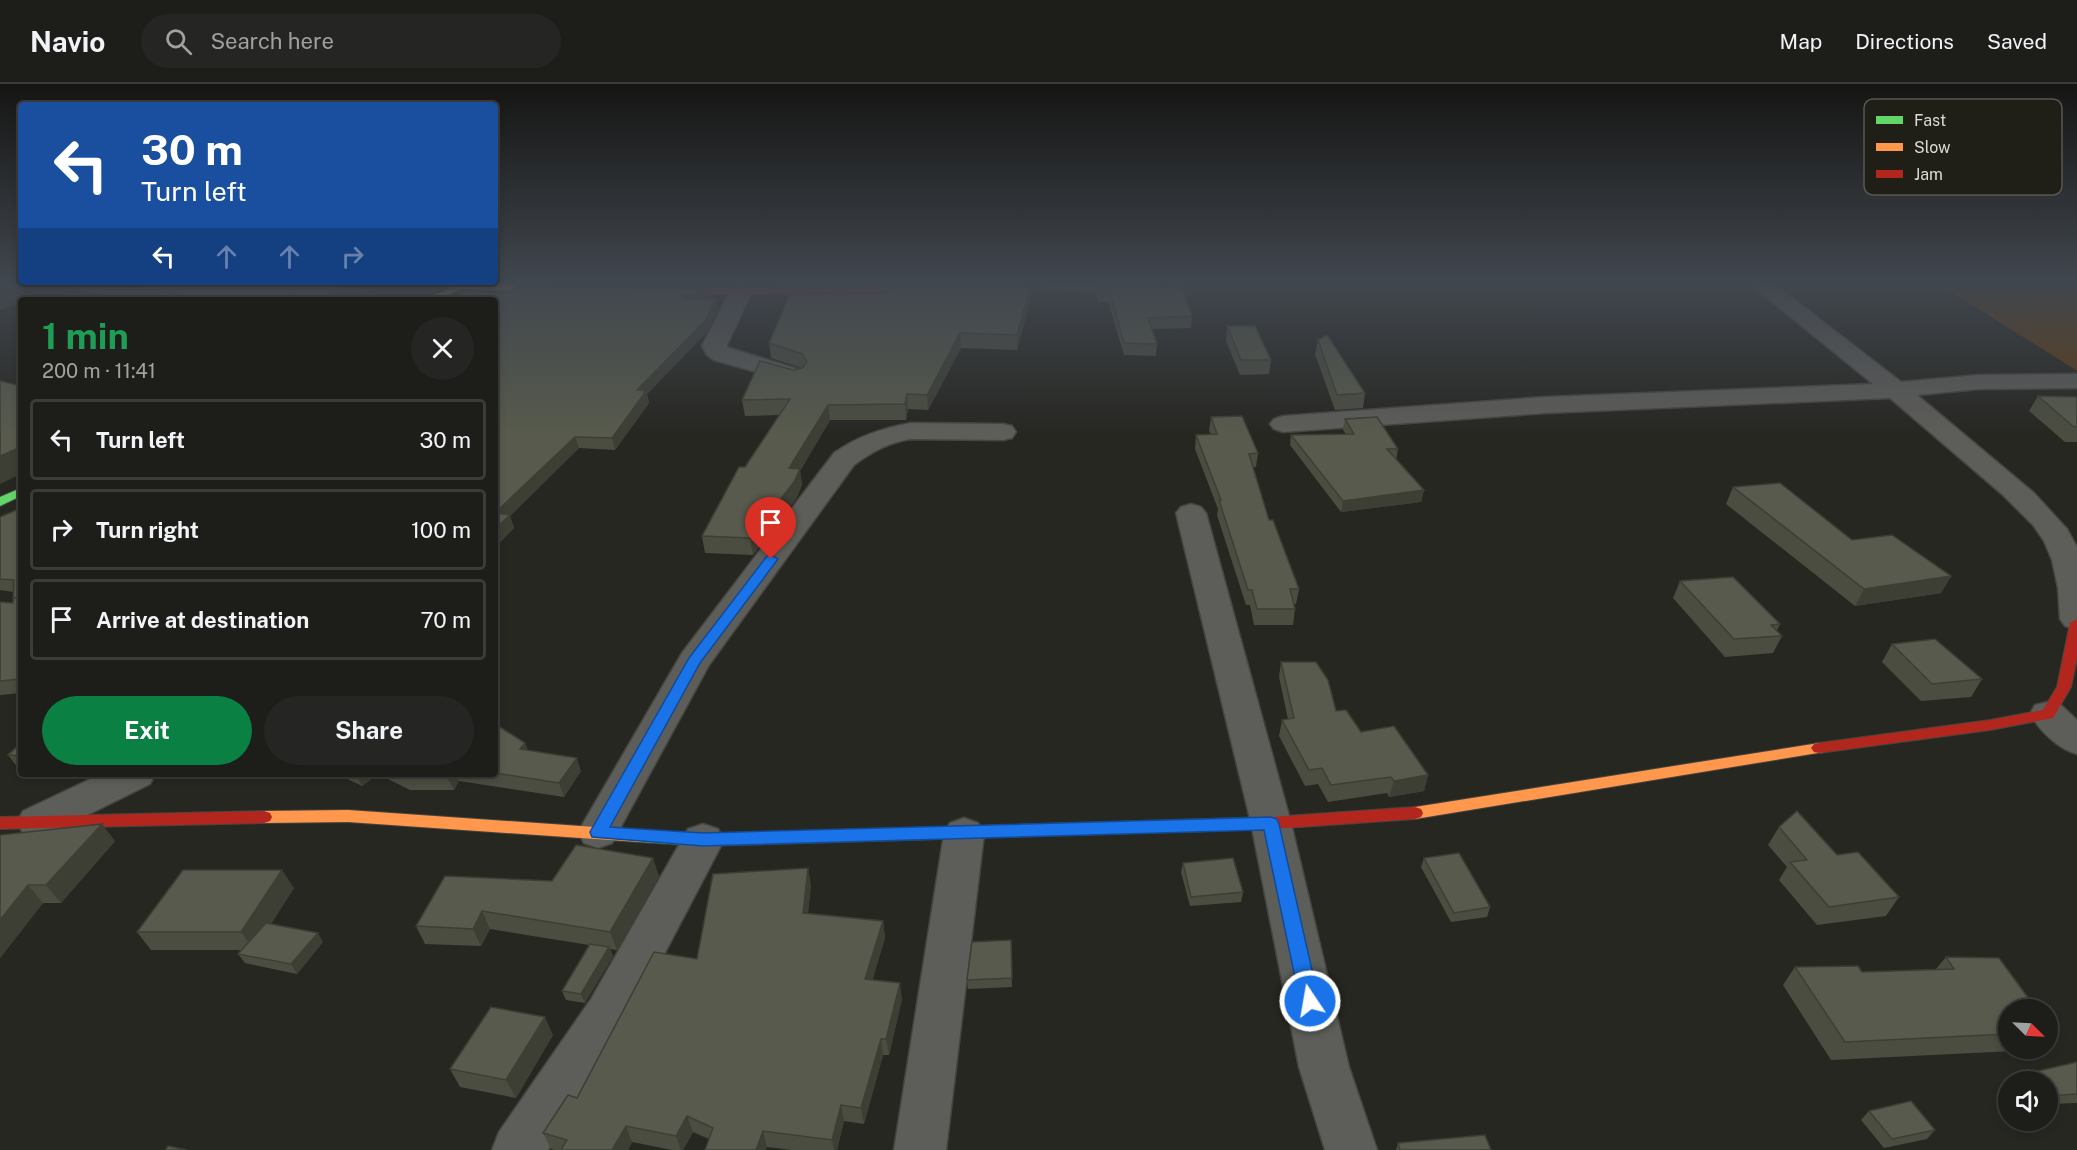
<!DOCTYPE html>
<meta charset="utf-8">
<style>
:root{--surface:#1d1d1a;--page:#252623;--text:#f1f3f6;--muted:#a0a2a2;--line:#3b3b39;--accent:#0b8043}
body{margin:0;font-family:"Public Sans",sans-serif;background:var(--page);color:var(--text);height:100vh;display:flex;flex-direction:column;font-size:22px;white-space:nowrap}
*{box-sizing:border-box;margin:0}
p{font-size:20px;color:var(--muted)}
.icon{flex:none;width:33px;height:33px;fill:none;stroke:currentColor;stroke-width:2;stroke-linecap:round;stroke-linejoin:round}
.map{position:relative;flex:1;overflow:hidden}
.drawer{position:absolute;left:18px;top:213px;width:480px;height:480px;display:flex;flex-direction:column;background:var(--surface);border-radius:6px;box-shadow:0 3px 9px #0003,0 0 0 2px var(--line)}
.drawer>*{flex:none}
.guide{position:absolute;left:18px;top:18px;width:480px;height:183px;border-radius:6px;box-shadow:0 3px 9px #0003,0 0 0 2px var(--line);background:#1a4fa0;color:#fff;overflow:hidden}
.needle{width:39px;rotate:114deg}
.tools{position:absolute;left:1998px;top:915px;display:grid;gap:12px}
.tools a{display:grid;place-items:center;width:60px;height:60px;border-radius:50%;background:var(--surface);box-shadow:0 3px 9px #0003,0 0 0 2px var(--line);font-size:30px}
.pin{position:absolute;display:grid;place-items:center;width:51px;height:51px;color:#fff;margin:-62px -26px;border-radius:50% 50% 50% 0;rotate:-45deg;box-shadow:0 0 6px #0007}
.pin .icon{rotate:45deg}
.me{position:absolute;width:66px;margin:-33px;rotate:348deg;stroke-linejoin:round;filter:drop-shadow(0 0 4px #0008)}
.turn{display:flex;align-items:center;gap:21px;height:126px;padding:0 24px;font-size:27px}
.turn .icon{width:78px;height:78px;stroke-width:2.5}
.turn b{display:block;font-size:42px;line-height:51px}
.lanes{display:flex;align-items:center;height:57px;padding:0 24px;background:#0003;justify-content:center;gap:30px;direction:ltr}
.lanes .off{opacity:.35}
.round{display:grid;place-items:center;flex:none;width:63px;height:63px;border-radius:32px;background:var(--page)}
.summary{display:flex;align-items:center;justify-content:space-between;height:102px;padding:0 24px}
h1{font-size:36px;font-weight:700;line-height:45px;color:#1e9e55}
.primary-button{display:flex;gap:12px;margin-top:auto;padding:12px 24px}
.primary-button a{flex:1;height:69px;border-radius:36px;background:var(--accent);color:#fff;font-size:24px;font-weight:700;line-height:69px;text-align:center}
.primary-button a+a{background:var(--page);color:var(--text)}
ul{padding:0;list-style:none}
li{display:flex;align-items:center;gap:18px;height:81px;margin:0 12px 9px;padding:0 12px;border:3px solid var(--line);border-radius:6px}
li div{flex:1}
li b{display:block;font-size:22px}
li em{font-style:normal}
header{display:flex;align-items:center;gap:36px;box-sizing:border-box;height:84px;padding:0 30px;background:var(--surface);border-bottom:2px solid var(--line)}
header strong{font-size:28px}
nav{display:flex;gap:33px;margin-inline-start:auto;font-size:21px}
.search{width:420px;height:54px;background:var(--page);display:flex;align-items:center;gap:15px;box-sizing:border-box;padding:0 21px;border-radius:33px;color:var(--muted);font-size:22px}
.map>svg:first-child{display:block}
.green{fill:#5f3c11}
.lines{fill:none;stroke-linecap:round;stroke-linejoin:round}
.street-casing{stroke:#454540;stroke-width:3}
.fast-casing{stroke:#454540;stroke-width:2}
.slow-casing{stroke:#454540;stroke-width:2}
.jam-casing{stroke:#454540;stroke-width:2}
.street{fill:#5d5d59;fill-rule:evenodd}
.fast{fill:#63d668;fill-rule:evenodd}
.slow{fill:#ff974d;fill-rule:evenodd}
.jam{fill:#b3261e;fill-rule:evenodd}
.wall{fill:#4b4d41}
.shaded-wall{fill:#3d3f35}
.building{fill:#575a4c;stroke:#3d3f35;stroke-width:1.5}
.route{fill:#1a73e8;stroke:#114b97;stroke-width:1.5}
.key{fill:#1f1e17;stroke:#585751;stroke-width:1.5}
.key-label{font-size:16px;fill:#dcdcd7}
</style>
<header>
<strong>Navio</strong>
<div class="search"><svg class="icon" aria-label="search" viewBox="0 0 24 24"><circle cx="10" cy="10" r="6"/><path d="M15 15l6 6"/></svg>Search here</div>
<nav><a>Map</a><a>Directions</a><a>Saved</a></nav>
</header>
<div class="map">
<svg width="2077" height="1066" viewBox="0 0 2077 1066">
<rect width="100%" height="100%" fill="#272722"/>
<path class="green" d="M1937,199H2077V286H2076Z"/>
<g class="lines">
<g class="street-casing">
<g id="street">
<path d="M1041,199H1150L1152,203L1149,207L1142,209L1051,205L1044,203Z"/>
<path d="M1749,199H1773L1901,298L1979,291L2077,290V304L1979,305L1917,311L2034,409L2067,445L2077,463V545L2065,542L2060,535L2058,504L2052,476L2044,457L2033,441L2003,411L1890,314L1546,329L1283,348L1274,345L1270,340L1274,335L1283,332L1546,313L1873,300Z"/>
<path d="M741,201L748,203L752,207L726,263L804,287L807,292L804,297L795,299L714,276L707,271L702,262L730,207L734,203Z"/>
<path d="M911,339L1003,340L1012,342L1016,348L1012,354L1003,356L911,355C890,358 871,368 854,381L709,581L612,759L598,764L584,759L578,748L682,569L834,369C858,352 883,344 911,339Z"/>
<path d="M1191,420L1201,423L1206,429L1291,739L1349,983L1377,1066H1325L1299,983L1251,739L1176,429L1181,423Z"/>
<path d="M2048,618L2061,621L2077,636V670C2058,665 2040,647 2030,630L2035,621Z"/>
<path d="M101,690H155L150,700L51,749L37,753L23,749L17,738L23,727Z"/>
<path d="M964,734L978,739L984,750L946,1066H894L944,750L950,739Z"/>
<path d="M703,740L718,745L724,756L625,945L548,1066H492L499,1048L591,915L688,745Z"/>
</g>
</g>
<g class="fast-casing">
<g id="fast">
<path d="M21,404V412L0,422V413Z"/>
<path d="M1109,738L1115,740L1117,744L1115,748L1109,750L703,762L639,758L633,757L631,752L633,747L639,746L703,750Z"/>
</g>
</g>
<g class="slow-casing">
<g id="slow">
<path d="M460,199L561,202L565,205L561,208L461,205L437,216H426Z"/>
<path d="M1819,659L1824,660L1827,664L1824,668L1415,735L1409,733L1407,729L1409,725L1415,723Z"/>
<path d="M348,726L639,746L645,747L647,752L645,757L639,758L348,738L264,739L258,737L256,733L258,729L264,727Z"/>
</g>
</g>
<g class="jam-casing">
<g id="jam">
<path d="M969,199H1030L1026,202L927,207L660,211L656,208L660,205Z"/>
<path d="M2077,535V574L2071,603L2053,634L1990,646L1819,669L1814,668L1811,664L1814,660L1819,659L1990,636L2043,626L2057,603L2070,539Z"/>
<path d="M1415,723L1421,725L1423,729L1421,733L1415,735L1271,745L1109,750L1103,748L1101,744L1103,740L1109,738L1271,733Z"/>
<path d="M264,727L270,729L272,733L270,737L264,739L0,745V733Z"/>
</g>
</g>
<use href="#street" class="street"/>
<use href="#fast" class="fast"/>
<use href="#slow" class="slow"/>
<use href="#jam" class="jam"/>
</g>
<g class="wall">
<path d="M39,199H382L348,216H139Z"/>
<path d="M1097,199L1192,232L1191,244L1152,245L1157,260L1156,272L1124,271L1108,218H1098L1097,209Z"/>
<path d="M706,205L707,215H716L718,225L707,248L647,310L649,319L615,366L579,364L510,432L514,444L495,463V216L503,210Z"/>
<path d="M1030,218L1017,266L961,264L928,326L908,325L906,336H830L800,387L802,401L796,415L753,471L705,469L702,452L745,383L779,331L745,332L742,316L793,286L802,284L771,274L769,259Z"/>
<path d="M1227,242L1271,276L1269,290L1240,291L1226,257Z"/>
<path d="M1318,256L1365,309L1363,324L1335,326L1315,270Z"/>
<path d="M2038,312L2077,313V358H2065L2029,327Z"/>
<path d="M1211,333L1258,369L1256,383H1253L1269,436L1299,505L1296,520H1294L1295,525L1293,541H1254L1250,521H1246L1217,431L1218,425L1195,365L1196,351L1211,350L1209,347Z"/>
<path d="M1345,335L1398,365L1396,376L1424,406L1421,418L1341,428L1290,361L1291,351L1346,350L1343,346Z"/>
<path d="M1733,403L1852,456L1951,492L1941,509L1855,522L1726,420Z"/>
<path d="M21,424V609L0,611V518L13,519L14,508L0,506V433Z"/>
<path d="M1680,497L1780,540L1777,546L1782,552L1773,569L1725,573L1673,514Z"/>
<path d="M1892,560L1982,595L1971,613L1921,617L1882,578Z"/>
<path d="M1281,578L1361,648L1428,691L1424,707L1389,713L1387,709L1328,718L1318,700L1305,702L1279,652L1282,636L1288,635L1279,593Z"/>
<path d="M495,640L525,659L528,667L581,687L564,713L459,697L454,706H410L378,690L362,702L337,690H495Z"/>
<path d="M21,659V685H19L8,671Z"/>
<path d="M1779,743L1837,771L1899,813L1886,832L1817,841L1779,796L1787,783L1768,761Z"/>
<path d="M0,751L115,757L61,819H43L0,874Z"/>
<path d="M1424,774L1490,823L1487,833L1451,838L1421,783Z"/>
<path d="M1183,779L1243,808L1241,818L1190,822L1181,788Z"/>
<path d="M659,792L617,866L610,865L613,872L585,919L566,916L562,907L589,861L490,845L481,862L425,860L416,842L552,797Z"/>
<path d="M811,801L808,829L883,837L885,854L872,896L902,915L889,971H883L864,1040L844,1037L837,1066H792L767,1063L709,1055L693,1048L683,1066H672L632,1058L628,1066H555L551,1065L543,1049L577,1014L697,875Z"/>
<path d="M294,804L271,840L323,858L297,890L245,879L238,870L242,866H151L137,848Z"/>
<path d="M1011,856L1012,903L968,905L967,896Z"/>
<path d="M1946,873L2008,926V964H2037L2036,966L1831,976L1783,901L1795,883L1862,888L1936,885Z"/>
<path d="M2048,940L2054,948L2048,954Z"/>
<path d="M553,951L516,1014L460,1003L450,985Z"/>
<path d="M2077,978V1019L2048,1020V998H2022L2030,989Z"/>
<path d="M1869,1027L1935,1046L1927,1055L1884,1064L1861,1036Z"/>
<path d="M1398,1059L1491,1066H1396Z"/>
</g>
<g class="shaded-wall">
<path d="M350,199H382L348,216H317V215Z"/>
<path d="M20,200L29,216H21V219L0,226V206Z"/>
<path d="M1030,204V218L1017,266V251Z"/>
<path d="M706,205L708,215L685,222L683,212Z"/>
<path d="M290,210L292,216H277Z"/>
<path d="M716,215L718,225L707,248L647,310L649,319L615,366L612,354L637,306Z"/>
<path d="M960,249L961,264L928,326L927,311Z"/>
<path d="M907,310L908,325L906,336L905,320Z"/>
<path d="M828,321L830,336L800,387L802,401L796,415L753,471L750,454L789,384Z"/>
<path d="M575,353L579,364L510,432L514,444L495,463V429Z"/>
<path d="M21,363V390L0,400V372Z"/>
<path d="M1424,406L1421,418L1341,428L1343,417Z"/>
<path d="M1951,492L1941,509L1855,522L1864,505Z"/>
<path d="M525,659L530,673L520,665Z"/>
<path d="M577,674L581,687L564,713L559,699Z"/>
<path d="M355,690H378L362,702Z"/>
<path d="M449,690H456L459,697L454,706L447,693Z"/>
<path d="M1428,691L1424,707L1389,713L1394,697Z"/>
<path d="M102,740L115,757L61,819L46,801Z"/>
<path d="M653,774L659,792L617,866L610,848Z"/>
<path d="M808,784L811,801L806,845L803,829Z"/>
<path d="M282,786L294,804L254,866L241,848Z"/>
<path d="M28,801L43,819L0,874V836Z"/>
<path d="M482,827L490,845L481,862L473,845Z"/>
<path d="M883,837L885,854L868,912L865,895Z"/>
<path d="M318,849L323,858L297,890L291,880Z"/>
<path d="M609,863L613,872L585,919L581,910Z"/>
<path d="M900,899L902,915L889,971L886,955Z"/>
<path d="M545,933L553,951L516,1014L506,996Z"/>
<path d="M881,955L883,971L864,1040L861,1024Z"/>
<path d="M841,1021L844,1037L837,1066H834L832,1056Z"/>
<path d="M687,1032L693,1048L683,1066H681L676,1052Z"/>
<path d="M626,1042L632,1058L628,1066H612Z"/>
<path d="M763,1047L767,1063L766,1066H756Z"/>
</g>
<g class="building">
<path d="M0,199H19L20,200L0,206Z"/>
<path d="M111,199H350L317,215L290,210L277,216H212Z"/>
<path d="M1098,199H1125L1169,203L1176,199H1180L1192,232L1148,234L1157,260L1124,259L1109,206H1099Z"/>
<path d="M891,200H964L1030,204L1017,251L960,249L927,311L907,310L905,320L828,321L789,384L800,385L794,398L750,454L702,452L739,383H745L790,315L742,316L760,277L793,286L802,284L807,278L803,270L769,259L790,210L888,209Z"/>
<path d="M521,202L706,205L683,212V215H716L705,237L637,306L646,307L612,354L575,353L495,429L510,431L495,445V216H453L466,207L503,210Z"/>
<path d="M1227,242H1255L1271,276H1241Z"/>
<path d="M1327,251L1365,309L1337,311L1318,256Z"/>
<path d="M0,297L21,302V363L0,372Z"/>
<path d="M2038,312L2077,313V343H2074Z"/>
<path d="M1242,332L1258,369L1249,370L1269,436H1273L1299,505H1290L1295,525H1257L1252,506H1248L1219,416H1221L1196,351L1217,350L1211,333Z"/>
<path d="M1377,333L1398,365H1387L1424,406L1343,417L1291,351L1354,350L1345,335Z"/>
<path d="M1780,399L1852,456L1892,451L1951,492L1864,505L1733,403Z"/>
<path d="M21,424V510L15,514L21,515V595L0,597V518L13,519L14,496L0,495V433Z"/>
<path d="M1733,493L1780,540L1771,541L1782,552L1734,555L1680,497Z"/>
<path d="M1935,555L1982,595L1932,600L1892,560Z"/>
<path d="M1281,578H1316L1328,596L1336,627L1346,626L1361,648L1394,642L1428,691L1394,697L1391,693L1331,701L1322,684L1309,686L1282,636L1294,634Z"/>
<path d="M495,640L525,659L520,665L577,674L559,699L495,689Z"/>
<path d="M21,659V672L8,671Z"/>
<path d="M399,690H449L447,693L403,692Z"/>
<path d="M1797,727L1837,771L1858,768L1899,813L1829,823L1790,778L1807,776L1779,743Z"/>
<path d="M102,740L46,801H28L0,836V751Z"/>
<path d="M576,761L653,774L610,848L482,827L473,845L416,842L445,792L552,797Z"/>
<path d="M1459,769L1490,823L1454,829L1424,774Z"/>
<path d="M1233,774L1243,808L1191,813L1183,779Z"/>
<path d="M808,784L803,829L883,837L865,895L900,899L886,955H881L861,1024L841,1021L832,1056L763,1047L756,1066H705L713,1044L687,1032L676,1052L626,1042L612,1066H561L567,1056L543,1049L568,1011L577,1014L654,868L697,875L713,790Z"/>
<path d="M183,786H282L241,848H137Z"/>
<path d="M266,839L318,849L291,880L238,870Z"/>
<path d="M1011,856L1012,894L967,896L972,858Z"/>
<path d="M590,860L609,863L581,910L562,907Z"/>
<path d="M1946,873L1999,874L2037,926H2008V950L1845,958L1795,883L1858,882L1862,888L1954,885Z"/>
<path d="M491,923L545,933L506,996L450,985Z"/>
<path d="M2048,940L2054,948H2048Z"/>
<path d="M2077,978V1010L2048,1012V998H2036L2030,989Z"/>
<path d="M1911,1017L1935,1046L1892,1055L1869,1027Z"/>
<path d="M1485,1051L1491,1066H1400L1398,1059Z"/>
<path d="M168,1062L187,1066H165Z"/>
</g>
<linearGradient id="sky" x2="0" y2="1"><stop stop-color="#151513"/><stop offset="0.57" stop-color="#41474f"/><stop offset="1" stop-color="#41474f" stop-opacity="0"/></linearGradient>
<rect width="2077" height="349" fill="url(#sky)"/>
<path class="route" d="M771,471L778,475L700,579L610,743L703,749L1271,733L1277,735L1279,740L1319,917L1316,923L1310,925L1303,923L1300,917L1264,746L703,762L592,753L590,748L689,574L767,472Z"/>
<rect x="1864" y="15" width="198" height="96" rx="9" class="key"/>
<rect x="1876" y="32" width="27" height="8" fill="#63d668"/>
<rect x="1876" y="59" width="27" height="8" fill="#ff974d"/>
<rect x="1876" y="86" width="27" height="8" fill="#b3261e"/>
<g class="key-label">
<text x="1914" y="42">Fast</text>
<text x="1914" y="69">Slow</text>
<text x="1914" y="96">Jam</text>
</g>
</svg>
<div class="tools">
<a><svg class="needle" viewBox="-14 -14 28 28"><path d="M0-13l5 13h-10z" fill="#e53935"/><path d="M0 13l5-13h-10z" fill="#a0a2a2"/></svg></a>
<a><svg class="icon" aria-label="sound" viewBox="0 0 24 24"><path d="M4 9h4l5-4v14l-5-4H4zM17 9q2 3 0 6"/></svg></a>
</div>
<div class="pin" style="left:771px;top:475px;background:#d93025"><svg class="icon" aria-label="arrive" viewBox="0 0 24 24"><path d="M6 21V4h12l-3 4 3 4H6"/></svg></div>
<svg class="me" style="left:1310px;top:917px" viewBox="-20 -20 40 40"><circle r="17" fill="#1a73e8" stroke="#fff" stroke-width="3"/><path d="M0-11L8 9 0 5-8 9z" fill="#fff"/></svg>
<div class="guide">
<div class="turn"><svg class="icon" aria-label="left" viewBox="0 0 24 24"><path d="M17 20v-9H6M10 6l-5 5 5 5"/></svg><div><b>30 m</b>Turn left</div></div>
<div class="lanes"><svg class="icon" aria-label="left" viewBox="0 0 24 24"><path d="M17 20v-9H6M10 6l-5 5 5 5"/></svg><svg class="icon off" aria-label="ahead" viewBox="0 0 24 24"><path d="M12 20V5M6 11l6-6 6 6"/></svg><svg class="icon off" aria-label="ahead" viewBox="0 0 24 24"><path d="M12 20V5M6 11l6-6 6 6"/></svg><svg class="icon off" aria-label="right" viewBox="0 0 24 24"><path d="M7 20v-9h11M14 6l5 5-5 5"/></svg></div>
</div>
<section class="drawer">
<div class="summary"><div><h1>1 min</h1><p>200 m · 11:41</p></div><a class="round"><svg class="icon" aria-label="close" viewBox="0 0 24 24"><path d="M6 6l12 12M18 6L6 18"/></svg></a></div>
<ul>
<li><svg class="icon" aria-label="left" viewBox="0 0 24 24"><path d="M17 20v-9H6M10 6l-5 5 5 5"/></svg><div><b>Turn left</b></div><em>30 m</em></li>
<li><svg class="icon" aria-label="right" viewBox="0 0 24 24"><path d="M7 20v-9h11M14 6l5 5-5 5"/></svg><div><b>Turn right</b></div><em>100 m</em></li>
<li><svg class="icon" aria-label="arrive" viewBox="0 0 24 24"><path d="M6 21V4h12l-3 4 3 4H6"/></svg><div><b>Arrive at destination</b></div><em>70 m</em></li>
</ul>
<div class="primary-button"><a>Exit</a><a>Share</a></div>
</section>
</div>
